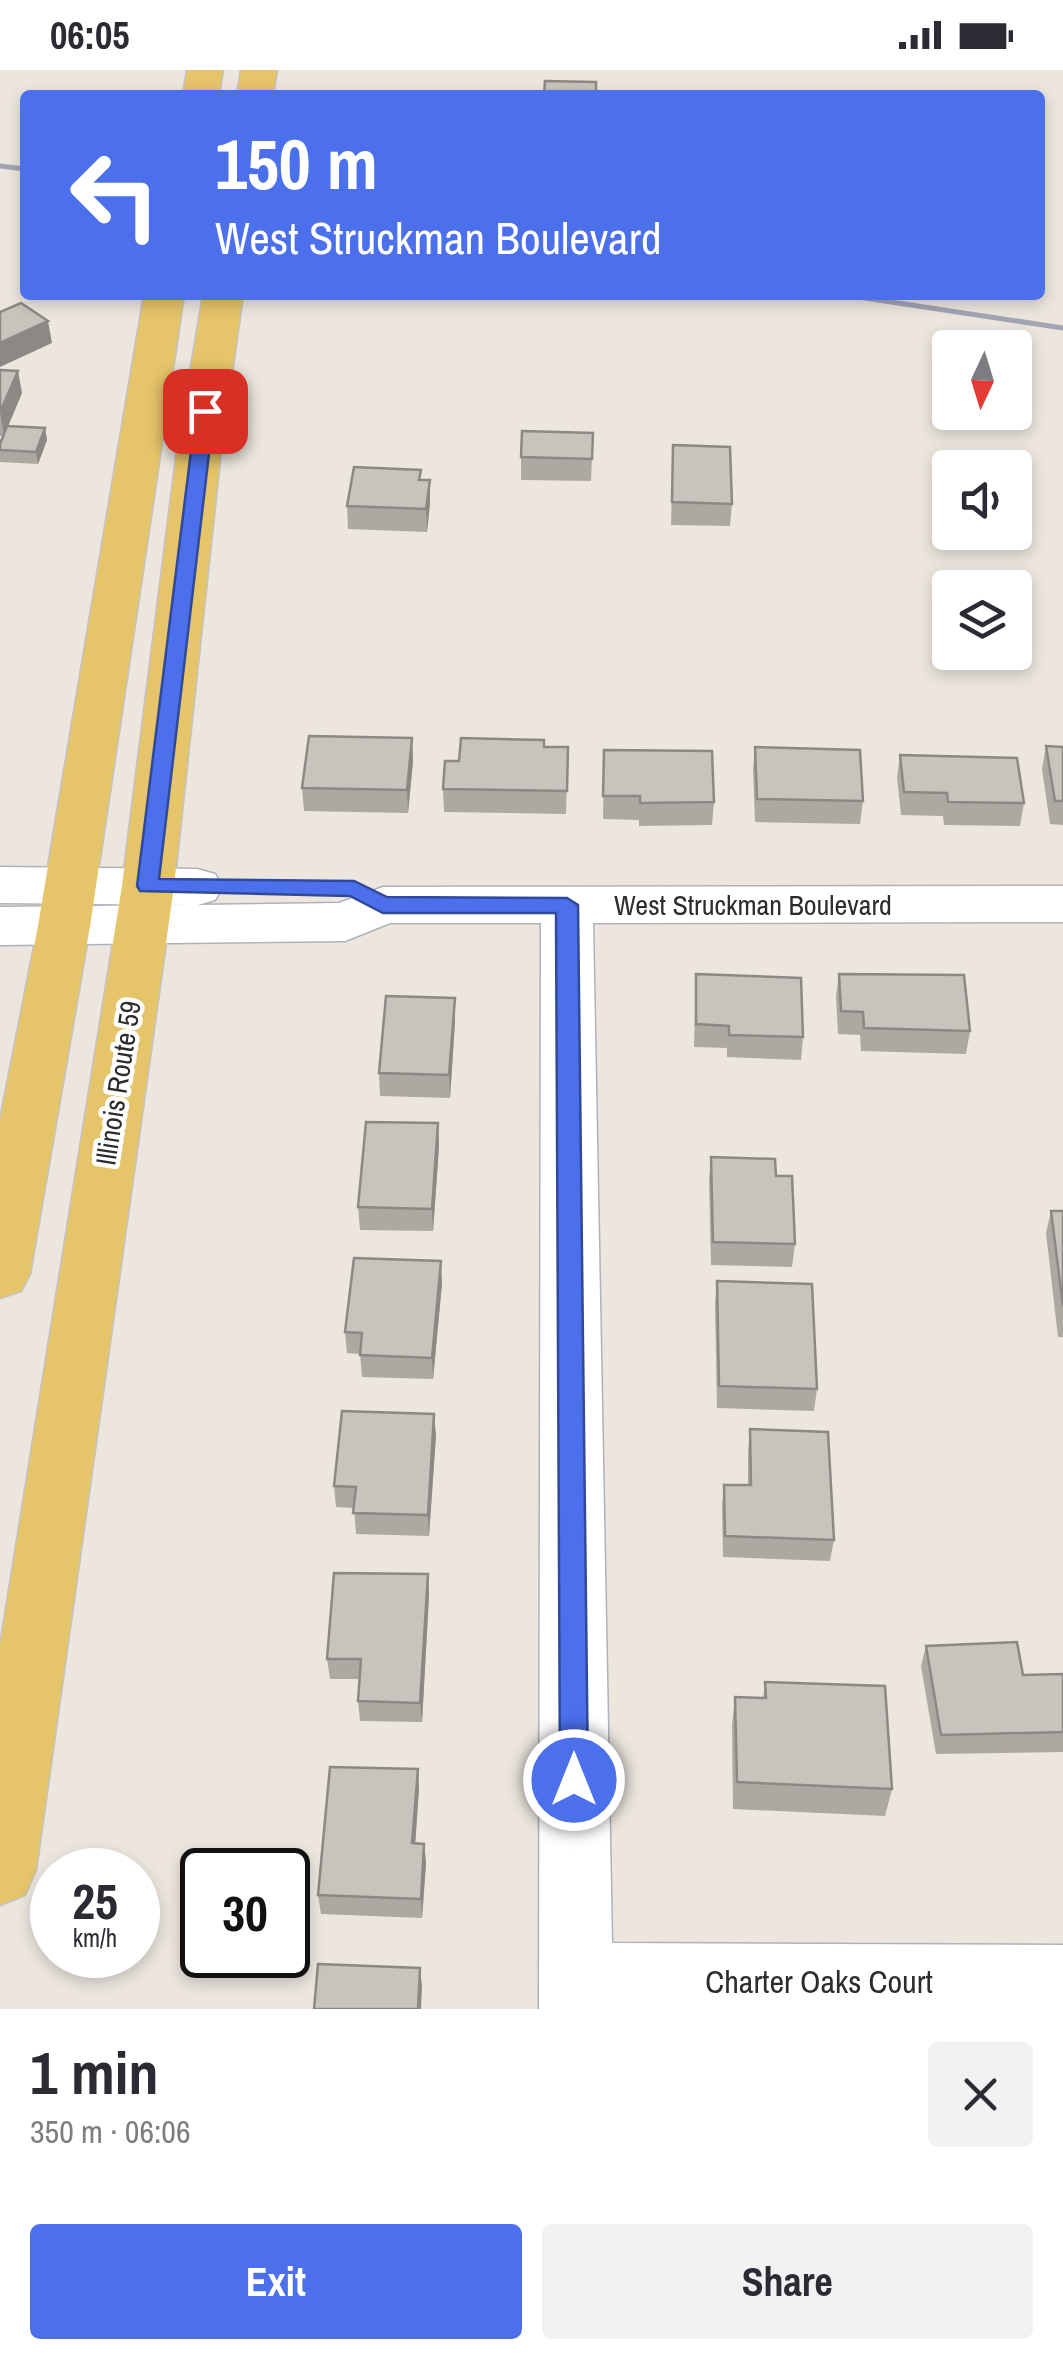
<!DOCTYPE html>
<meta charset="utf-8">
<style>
:root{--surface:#fff;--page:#f2f2f3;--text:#2b2b33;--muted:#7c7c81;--accent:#4c70ec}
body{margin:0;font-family:"Archivo Narrow",sans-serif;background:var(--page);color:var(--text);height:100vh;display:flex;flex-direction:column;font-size:38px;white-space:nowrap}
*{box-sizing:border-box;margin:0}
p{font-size:32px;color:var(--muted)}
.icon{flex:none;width:55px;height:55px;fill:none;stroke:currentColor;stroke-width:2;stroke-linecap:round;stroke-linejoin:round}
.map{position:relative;height:1939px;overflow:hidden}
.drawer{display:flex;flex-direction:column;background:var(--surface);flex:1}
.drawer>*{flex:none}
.top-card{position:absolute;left:20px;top:20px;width:1025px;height:210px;border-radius:10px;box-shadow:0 5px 15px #0003;background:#4c70ec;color:#fff;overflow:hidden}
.needle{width:65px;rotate:184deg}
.buttons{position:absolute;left:932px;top:260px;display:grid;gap:20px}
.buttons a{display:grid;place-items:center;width:100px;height:100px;border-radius:10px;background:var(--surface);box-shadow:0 5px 15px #0003;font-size:50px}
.speed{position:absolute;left:30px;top:1778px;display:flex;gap:20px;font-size:50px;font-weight:700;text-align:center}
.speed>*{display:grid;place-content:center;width:130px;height:130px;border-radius:50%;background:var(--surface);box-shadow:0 5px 15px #0003;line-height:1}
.speed small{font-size:25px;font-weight:400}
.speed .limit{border:5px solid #111;border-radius:15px;background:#fff;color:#111}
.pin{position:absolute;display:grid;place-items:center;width:85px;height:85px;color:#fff;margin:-42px;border-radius:20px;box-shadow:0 5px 15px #0006}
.me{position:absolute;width:110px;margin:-55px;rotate:0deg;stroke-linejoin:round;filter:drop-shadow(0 0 8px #0008)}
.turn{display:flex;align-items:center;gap:35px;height:210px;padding:0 30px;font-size:45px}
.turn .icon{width:130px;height:130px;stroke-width:2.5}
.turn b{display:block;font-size:70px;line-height:85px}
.round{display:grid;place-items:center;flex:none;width:105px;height:105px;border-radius:10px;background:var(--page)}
.head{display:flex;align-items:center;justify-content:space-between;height:170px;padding:0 30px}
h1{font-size:60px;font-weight:700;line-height:75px}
.button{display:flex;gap:20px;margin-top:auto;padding:20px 30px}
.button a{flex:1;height:115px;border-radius:10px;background:var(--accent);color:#fff;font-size:40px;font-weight:700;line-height:115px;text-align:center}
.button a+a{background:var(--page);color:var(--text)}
.status{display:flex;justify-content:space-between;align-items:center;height:70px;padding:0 50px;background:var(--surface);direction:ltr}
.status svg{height:28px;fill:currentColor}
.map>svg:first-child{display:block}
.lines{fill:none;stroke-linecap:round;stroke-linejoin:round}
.minor-casing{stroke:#afb2bb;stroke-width:3}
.major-casing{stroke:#c4c4c4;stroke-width:3}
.minor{fill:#fff;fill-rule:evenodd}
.major{fill:#e6c46a;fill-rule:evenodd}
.rail{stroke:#a2a5b4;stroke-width:5}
.wall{fill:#aca9a3}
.shaded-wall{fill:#8c8984}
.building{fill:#c8c4bd;stroke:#8c8984;stroke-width:2.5}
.route{fill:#4c70ec;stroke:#314999;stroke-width:2.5}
.labels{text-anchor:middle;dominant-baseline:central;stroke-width:9;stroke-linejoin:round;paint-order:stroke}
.street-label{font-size:28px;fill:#2c2c2c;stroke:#fff}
.near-street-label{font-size:32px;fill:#2c2c2c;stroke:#fff}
</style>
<div class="status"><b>06:05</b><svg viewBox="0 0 49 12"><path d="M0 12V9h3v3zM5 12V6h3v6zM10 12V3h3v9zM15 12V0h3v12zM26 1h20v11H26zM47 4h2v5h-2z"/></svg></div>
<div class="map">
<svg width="1063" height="1939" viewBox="0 0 1063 1939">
<rect width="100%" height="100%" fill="#ece6df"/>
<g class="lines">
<g class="minor-casing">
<path id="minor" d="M0,797L197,799L215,804L223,817L215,830L198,835L339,833L383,817L1063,816V852L593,853L612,1873L1063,1875V1939H539L541,853H390L345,871L0,875V837L187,835L0,833Z"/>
</g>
<g class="major-casing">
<g id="major">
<path d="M187,0H223L219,25H183Z"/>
<path d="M241,0H277L273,25H237Z"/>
<path d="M144,225H184L90,856L30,1204L21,1221L0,1228V1050L38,856Z"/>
<path d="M203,225H243L221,380L174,816L36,1800L25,1825L0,1835V1576L122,816L177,380Z"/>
</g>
</g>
<use href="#minor" class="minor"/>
<use href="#major" class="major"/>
<g class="rail">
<path d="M0,96L25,99"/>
<path d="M845,225L1063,258"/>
</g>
</g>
<g class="wall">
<path d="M0,300L22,323L8,356L45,358L47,370L38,394L0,392V380L3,366H0Z"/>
<path d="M593,363L591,411L521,410V387Z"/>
<path d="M673,375L732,434L730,456L671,455Z"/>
<path d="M421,410H430V433L427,462L348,459L347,436Z"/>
<path d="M412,668L413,691L408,743L304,741L302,718Z"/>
<path d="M1046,676L1063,677V755L1050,754L1042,699Z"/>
<path d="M544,677H568L566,744L444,742L443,719L459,691Z"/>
<path d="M755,677L863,731L860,754L755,752L753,700Z"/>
<path d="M604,680L714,732L712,755L639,756V750L603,749Z"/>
<path d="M900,685L1024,733L1020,756L944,755L943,746L901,745L897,708Z"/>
<path d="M696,904L803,967L801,990L727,987V978L694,977Z"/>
<path d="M839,904L970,961L966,984L861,981L860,965L838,964L836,926Z"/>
<path d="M455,951L450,1028L380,1026L379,1003Z"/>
<path d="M438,1053L439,1076L433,1161L360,1160L358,1137Z"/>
<path d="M711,1087L776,1106L795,1174L792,1197L711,1195L709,1110Z"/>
<path d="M1051,1141H1063V1267H1058L1046,1163Z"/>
<path d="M717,1211L817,1319L814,1341L717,1338L715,1234Z"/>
<path d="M442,1213L433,1309L362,1307L360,1284L347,1283L345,1262Z"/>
<path d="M750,1359L834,1470L830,1491L723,1487L722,1436L724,1415H748V1381Z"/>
<path d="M436,1365L429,1466L356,1464L354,1438L336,1437L334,1416Z"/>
<path d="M428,1504L429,1525L422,1652L360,1651L358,1631L359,1609H330L327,1589Z"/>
<path d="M926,1576L1023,1605L1063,1604V1682L936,1684L921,1596Z"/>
<path d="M765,1612L892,1719L885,1746L733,1739L732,1655L735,1627L763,1628Z"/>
<path d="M419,1718L415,1773L424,1774L426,1793L422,1848L321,1844L318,1825Z"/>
</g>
<g class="shaded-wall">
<path d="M48,251L52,273L0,297V273Z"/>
<path d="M18,301L22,323L4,366L0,342Z"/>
<path d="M45,358L47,370L38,394L36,382Z"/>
<path d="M430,410V433L427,462L426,439Z"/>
<path d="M412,668L413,691L408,743L407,720Z"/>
<path d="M455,928V951L450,1028L449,1005Z"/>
<path d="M438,1053L439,1076L433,1161L432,1139Z"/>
<path d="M441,1191L442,1213L433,1309L432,1288Z"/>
<path d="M434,1344L436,1365L429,1466L428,1445Z"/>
<path d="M428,1504L429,1525L422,1652L420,1633Z"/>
<path d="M418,1699L419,1718L414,1792L412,1773Z"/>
<path d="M424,1774L426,1793L422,1848L421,1829Z"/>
<path d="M420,1898L422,1916L421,1939H418Z"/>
</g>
<g class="building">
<path d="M545,11L596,12V25H544Z"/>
<path d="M21,233L48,251L0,273V242Z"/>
<path d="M0,300L18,301L0,342Z"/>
<path d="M7,356L45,358L36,382L0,380V374Z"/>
<path d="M522,361L593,363L592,389L521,387Z"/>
<path d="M673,375L730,377L732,434L672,432Z"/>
<path d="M354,397L421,400L419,410H430L426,439L347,436Z"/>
<path d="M309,666L412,668L407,720L302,718Z"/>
<path d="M461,668L544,670V677H568L567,721L443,719L445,691H459Z"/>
<path d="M1046,676L1063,677V731H1055Z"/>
<path d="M755,677L860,680L863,731L757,729Z"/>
<path d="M604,680L712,681L714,732L640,733V726H603Z"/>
<path d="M900,685L1017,688L1024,733L948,732L947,723L904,722Z"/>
<path d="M696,904L801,908L803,967L729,965V956L696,954Z"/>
<path d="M839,904L964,905L970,961L864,958L863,942L841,941Z"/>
<path d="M386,926L455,928L449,1005L379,1003Z"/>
<path d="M366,1052L438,1053L432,1139L358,1137Z"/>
<path d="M711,1087L775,1089L776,1106H792L795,1174L713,1172Z"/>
<path d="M1051,1141H1063V1236Z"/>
<path d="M354,1188L441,1191L432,1288L360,1285L362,1263L345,1262Z"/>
<path d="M717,1211L812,1214L817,1319L719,1316Z"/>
<path d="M342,1341L434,1344L428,1445L353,1443L356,1417L334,1416Z"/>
<path d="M750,1359L828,1362L834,1470L725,1466L724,1415H751Z"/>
<path d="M334,1503L428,1504L420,1633L358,1631L361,1589H327Z"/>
<path d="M1017,1572L1023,1605L1063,1604V1662L941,1665L926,1576Z"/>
<path d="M765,1612L885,1616L892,1719L737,1712L735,1627L766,1628Z"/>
<path d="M330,1697L418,1699L412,1773L424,1774L421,1829L318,1825Z"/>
<path d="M318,1894L420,1898L418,1939H314Z"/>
</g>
<path class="route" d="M205,336L214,341L159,809L354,811L387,827L567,828L578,835L588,1710L584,1720L574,1724L564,1720L560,1710L556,843H383L350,826L140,821L137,816L196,341Z"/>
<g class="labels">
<g class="street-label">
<text x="753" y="835">West Struckman Boulevard</text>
<text transform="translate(118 1013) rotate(-81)">Illinois Route 59</text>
</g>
<g class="near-street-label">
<text x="819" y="1911">Charter Oaks Court</text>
</g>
</g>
</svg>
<div class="buttons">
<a><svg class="needle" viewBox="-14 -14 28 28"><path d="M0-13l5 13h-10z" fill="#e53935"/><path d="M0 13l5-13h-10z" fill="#7c7c81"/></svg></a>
<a><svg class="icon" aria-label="sound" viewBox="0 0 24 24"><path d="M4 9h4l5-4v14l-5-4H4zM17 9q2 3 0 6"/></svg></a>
<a><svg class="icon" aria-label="layers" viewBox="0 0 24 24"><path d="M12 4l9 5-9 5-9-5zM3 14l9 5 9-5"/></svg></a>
</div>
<div class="speed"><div>25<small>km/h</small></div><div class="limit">30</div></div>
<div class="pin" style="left:205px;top:341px;background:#d93025"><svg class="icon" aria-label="arrive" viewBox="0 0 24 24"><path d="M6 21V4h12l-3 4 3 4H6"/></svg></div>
<svg class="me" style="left:574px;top:1710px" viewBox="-20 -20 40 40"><circle r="17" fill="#4c70ec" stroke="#fff" stroke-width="3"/><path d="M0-11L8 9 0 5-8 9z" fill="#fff"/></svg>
<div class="top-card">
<div class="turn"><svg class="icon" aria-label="left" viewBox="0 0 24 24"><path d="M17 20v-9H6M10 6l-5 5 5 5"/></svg><div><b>150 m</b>West Struckman Boulevard</div></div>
</div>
</div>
<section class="drawer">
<div class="head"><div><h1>1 min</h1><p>350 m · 06:06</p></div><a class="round"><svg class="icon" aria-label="close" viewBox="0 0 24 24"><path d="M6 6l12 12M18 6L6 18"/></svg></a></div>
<div class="button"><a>Exit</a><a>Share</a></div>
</section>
